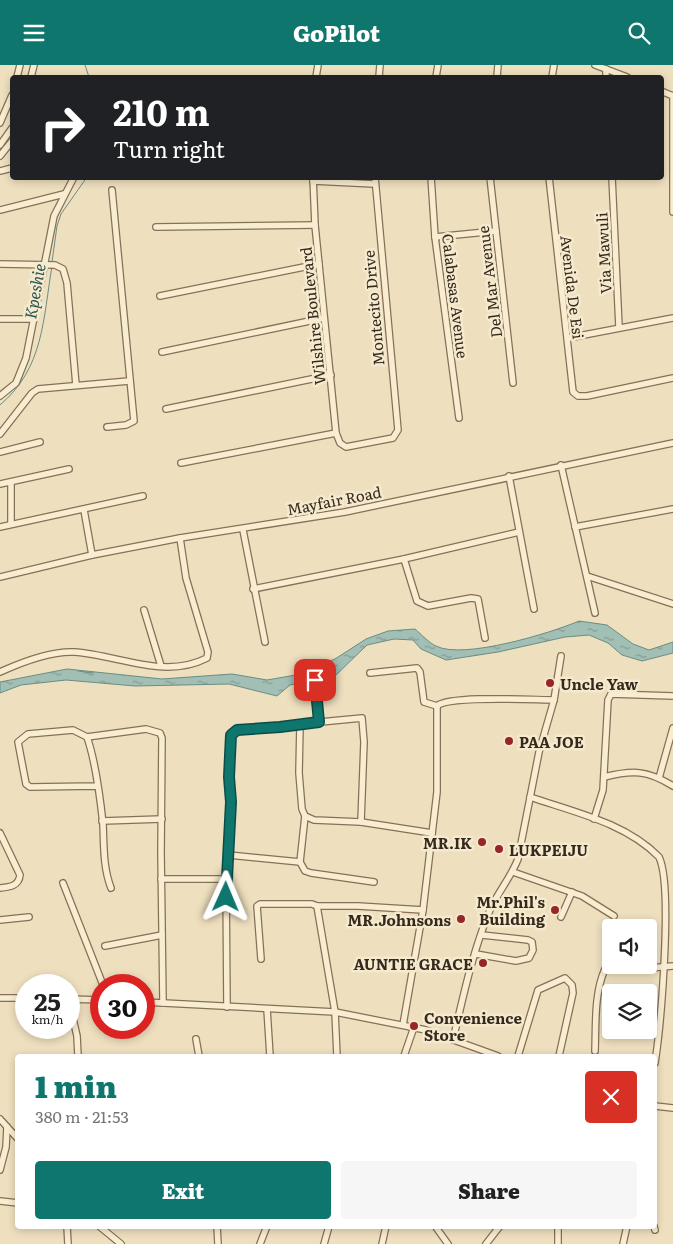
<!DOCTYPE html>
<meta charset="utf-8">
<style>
:root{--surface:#fff;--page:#f6f6f6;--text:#222;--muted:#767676;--accent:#0f766e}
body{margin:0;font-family:Literata,serif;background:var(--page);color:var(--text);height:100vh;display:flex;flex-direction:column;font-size:19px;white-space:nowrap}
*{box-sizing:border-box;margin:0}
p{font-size:16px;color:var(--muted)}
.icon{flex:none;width:28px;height:28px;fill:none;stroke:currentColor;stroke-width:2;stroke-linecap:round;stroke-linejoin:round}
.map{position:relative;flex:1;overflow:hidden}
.panel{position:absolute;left:15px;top:989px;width:642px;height:175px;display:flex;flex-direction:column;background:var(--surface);border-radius:5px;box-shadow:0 2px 8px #0003}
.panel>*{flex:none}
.banner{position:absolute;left:10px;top:10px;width:654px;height:105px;border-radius:5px;box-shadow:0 2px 8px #0003;background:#202124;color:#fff;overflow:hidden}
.controls{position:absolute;left:602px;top:854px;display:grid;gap:10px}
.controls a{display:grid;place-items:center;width:55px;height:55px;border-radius:5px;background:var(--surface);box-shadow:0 2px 8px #0003;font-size:25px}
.speed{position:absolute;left:15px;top:909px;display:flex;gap:10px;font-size:25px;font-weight:700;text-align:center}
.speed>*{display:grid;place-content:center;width:65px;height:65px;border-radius:50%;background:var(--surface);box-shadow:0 2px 8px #0003;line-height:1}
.speed small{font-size:12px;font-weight:400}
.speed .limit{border:8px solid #d22;background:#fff;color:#111}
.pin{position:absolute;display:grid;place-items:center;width:42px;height:42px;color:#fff;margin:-21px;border-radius:10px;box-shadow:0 2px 8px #0006}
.me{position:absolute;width:55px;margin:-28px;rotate:1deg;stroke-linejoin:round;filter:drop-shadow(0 0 4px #0008)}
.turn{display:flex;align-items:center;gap:18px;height:105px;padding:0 20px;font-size:22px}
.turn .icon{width:65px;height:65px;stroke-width:2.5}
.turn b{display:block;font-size:35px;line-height:42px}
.round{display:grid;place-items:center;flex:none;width:52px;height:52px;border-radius:5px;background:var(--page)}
.summary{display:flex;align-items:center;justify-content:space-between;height:85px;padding:0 20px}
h1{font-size:30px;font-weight:800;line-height:38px;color:var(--accent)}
.action{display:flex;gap:10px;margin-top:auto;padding:10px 20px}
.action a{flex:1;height:58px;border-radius:5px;background:var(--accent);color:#fff;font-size:20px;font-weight:800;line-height:58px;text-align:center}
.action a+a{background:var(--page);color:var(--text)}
header{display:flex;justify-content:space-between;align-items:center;height:65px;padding:0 20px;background:var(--accent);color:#fff;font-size:22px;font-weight:800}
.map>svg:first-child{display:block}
.water{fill:url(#water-ripples);stroke:#698d84}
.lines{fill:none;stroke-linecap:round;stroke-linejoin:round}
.stream{stroke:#698d84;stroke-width:1}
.minor-casing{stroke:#867057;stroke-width:8}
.minor{stroke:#f9edd1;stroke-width:5.5}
.route-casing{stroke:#0a4d48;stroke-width:12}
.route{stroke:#0f766e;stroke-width:9}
.poi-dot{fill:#962628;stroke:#f5eace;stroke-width:2}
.labels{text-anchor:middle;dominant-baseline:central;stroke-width:5;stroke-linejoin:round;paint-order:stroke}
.street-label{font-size:15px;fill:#35281c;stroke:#f5eace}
.poi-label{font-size:15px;font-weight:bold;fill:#35281c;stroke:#f5eace;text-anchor:start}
.water-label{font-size:16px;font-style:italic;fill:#2b5652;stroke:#f5eace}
</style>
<header><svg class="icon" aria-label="menu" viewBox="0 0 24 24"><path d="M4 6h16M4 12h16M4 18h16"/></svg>GoPilot<svg class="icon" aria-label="search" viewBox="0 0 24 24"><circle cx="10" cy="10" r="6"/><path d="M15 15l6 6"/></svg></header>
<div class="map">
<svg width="673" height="1179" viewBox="0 0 673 1179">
<defs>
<pattern id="water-ripples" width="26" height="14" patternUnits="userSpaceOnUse" patternTransform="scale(1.25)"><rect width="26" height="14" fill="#a2bfb6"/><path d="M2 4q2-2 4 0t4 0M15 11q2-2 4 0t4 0" fill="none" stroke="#859b93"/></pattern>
</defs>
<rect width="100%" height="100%" fill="#eedfbe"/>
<path class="water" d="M579,556L607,560L633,579L649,585L673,577V588L642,596L622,590L608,578L589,570L565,572L498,587L446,595L421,584L413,575L394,574L367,580L335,611L290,620L277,631L229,619L135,621L66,615L21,620L0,628V617L67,604L162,614L232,609L267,615L296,610L335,594L366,574L388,566L415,564C421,569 429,578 436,581C463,595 551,568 579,556Z"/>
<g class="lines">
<g class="stream">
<path d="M85,0L89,12"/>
<path d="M52,197L57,161L61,149L87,112"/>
<path d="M0,340C44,303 43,254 52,201"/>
<path d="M78,606L93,608"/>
</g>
<g class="minor-casing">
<g id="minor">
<path d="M595,0L627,12"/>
<path d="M606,4V12"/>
<path d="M17,12L20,0"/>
<path d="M31,12L34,0"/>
<path d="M316,12L318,0"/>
<path d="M379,12L380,0"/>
<path d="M436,12L438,0"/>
<path d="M497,12L498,0"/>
<path d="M552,12L554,0"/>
<path d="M661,26L673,31"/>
<path d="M673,31V147"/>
<path d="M0,58L12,30"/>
<path d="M0,80L12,63"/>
<path d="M0,91L12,76"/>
<path d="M0,106L12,103"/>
<path d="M313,112L315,160L336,368L340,378L346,382L393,373L398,365L375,112"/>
<path d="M431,112L435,172L459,353"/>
<path d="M490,112L513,318"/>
<path d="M549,112L573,327L578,331H587L673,313"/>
<path d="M612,112L619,262"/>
<path d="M313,116L375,119"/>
<path d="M0,145L64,129"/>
<path d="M156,162L315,160"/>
<path d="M435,172L496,166"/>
<path d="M0,199L55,200L63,204L67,218L76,320"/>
<path d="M160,231L319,199"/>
<path d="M0,254H34"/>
<path d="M568,273L673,253"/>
<path d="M162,287L324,253"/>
<path d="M0,331L16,318L26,293L54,151L74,112"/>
<path d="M166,344L331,310"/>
<path d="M107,362L126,360L134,356L112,125"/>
<path d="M0,369L32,328L38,324L129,316"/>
<path d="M0,387L40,377"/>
<path d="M181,398L336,368"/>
<path d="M561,400L595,548"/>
<path d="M509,411L534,544"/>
<path d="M11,417V459"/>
<path d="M0,419L69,404"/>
<path d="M84,445L92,490"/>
<path d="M0,462L143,431"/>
<path d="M575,462L673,444"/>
<path d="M243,465L265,577"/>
<path d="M404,494L417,536L428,541L471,533L478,534L485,573"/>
<path d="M587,511L673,539"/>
<path d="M0,512L92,490L180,473L345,447L673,378"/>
<path d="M253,524L404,494L519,467"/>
<path d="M144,545L161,601"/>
<path d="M0,607C22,597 50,586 74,587C119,590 164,615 207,593L208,587L186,513L180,473"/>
<path d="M370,608L417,603L420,607L424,637L437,641C449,630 534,635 554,635L539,687L518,794C511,812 498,827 490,845C473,885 463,932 453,975"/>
<path d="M315,615L319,657"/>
<path d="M554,635L561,591"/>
<path d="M300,659L299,708L302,744L305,751L300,797L305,806L311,808L374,817"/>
<path d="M87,672L146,664L160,668L162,673L161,787L163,938"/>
<path d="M604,712C633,705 647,705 673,721"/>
<path d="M659,713L673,663"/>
<path d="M97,721L30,722L26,719L18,677L28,669L73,665L87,672C96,698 100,731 103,759C104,781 103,802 111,823"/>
<path d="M530,732C574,747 626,758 659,792C673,821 661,958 655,998"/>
<path d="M305,751L314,755L361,757L432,768"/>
<path d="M594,754L603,725L608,635L611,629L673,631"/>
<path d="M102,756L162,754"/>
<path d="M0,768L20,810C19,821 10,822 0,823"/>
<path d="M229,790L300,797"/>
<path d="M513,807L582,831L614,851"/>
<path d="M161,814H226"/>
<path d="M63,818L103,920"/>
<path d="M317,841H358L423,845"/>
<path d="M561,852L572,827"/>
<path d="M0,855L29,852"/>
<path d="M105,881L162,870"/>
<path d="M476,889L516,896L529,893L533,885L532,877L528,875L482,870"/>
<path d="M261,894L257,841L260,839H312L317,841L335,947L337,991"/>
<path d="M0,933H26"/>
<path d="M69,934L101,935"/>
<path d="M69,936L77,971L78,991"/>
<path d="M144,937L335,947L426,965L498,991"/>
<path d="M227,942L226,814L231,737L229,712L231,670L237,665L362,653L364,677L361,757"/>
<path d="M267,944L270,991"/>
<path d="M403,960L423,845L437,727V641"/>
<path d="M196,974L199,991"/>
<path d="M595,986C596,960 594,928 605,904L610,902L638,904L673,901"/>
<path d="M404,991L414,962"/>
<path d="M518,991L538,925L565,913L572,920L573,928L559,991"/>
<path d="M655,1041L673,1043"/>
<path d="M0,1054L18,1074"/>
<path d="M0,1105L6,1082L7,1062"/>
<path d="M0,1136L18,1138"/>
<path d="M67,1161L68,1179"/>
<path d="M99,1161L121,1179"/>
<path d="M217,1161L218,1179"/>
<path d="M435,1161L448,1179"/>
<path d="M654,1161L655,1165"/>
<path d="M260,1179L267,1161"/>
<path d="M324,1179L329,1161"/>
<path d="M382,1179L386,1161"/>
<path d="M486,1179L500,1161"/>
<path d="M558,1179V1161"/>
<path d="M623,1179L627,1161"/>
</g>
</g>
<use href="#minor" class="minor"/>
</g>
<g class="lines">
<g class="route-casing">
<path id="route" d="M226,832L231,737L229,712L231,670L237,665L280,662L319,657L315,615"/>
</g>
<use href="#route" class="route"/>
</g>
<g class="poi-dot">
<circle cx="550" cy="618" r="5"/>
<circle cx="509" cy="676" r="5"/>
<circle cx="482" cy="777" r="5"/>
<circle cx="499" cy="784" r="5"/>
<circle cx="555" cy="845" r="5"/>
<circle cx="461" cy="854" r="5"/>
<circle cx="483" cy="898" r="5"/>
<circle cx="414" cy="961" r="5"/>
</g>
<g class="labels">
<g class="street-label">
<text transform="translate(603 188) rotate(-93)">Via Mawuli</text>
<text transform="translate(489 217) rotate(-97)">Del Mar Avenue</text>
<text transform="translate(573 222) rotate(83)">Avenida De Esi</text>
<text transform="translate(456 231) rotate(83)">Calabasas Avenue</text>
<text transform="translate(373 243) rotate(-95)">Montecito Drive</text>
<text transform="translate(312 251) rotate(-96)">Wilshire Boulevard</text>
<text transform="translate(334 435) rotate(-11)">Mayfair Road</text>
</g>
<g class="poi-label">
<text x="560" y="618">Uncle Yaw</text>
<text x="519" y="676">PAA JOE</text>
<text x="472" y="777" text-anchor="end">MR.IK</text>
<text x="509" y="784">LUKPEIJU</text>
<text x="545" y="836" text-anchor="end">Mr.Phil's<tspan x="545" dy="17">Building</tspan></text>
<text x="451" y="854" text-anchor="end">MR.Johnsons</text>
<text x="473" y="898" text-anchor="end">AUNTIE GRACE</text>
<text x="424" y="952">Convenience<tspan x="424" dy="17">Store</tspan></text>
</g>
<g class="water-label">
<text transform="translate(34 226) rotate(-80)">Kpeshie</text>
</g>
</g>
</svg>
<div class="controls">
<a><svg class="icon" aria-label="sound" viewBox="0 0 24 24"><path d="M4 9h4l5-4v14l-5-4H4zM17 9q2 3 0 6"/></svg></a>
<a><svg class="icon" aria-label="layers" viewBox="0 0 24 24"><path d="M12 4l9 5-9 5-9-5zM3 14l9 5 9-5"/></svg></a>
</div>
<div class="speed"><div>25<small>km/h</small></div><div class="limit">30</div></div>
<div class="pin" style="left:315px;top:615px;background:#d93025"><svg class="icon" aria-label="arrive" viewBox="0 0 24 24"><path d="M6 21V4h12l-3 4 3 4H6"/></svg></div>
<svg class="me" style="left:226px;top:832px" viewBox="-20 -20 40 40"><path d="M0-17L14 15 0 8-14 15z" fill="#0f766e" stroke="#fff" stroke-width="4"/></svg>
<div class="banner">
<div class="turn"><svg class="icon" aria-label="right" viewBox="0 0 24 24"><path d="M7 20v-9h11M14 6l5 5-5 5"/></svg><div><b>210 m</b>Turn right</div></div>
</div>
<section class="panel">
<div class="summary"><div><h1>1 min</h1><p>380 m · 21:53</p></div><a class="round" style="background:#d93025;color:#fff"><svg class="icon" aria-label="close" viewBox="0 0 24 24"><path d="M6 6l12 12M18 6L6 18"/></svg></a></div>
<div class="action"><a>Exit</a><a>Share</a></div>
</section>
</div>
